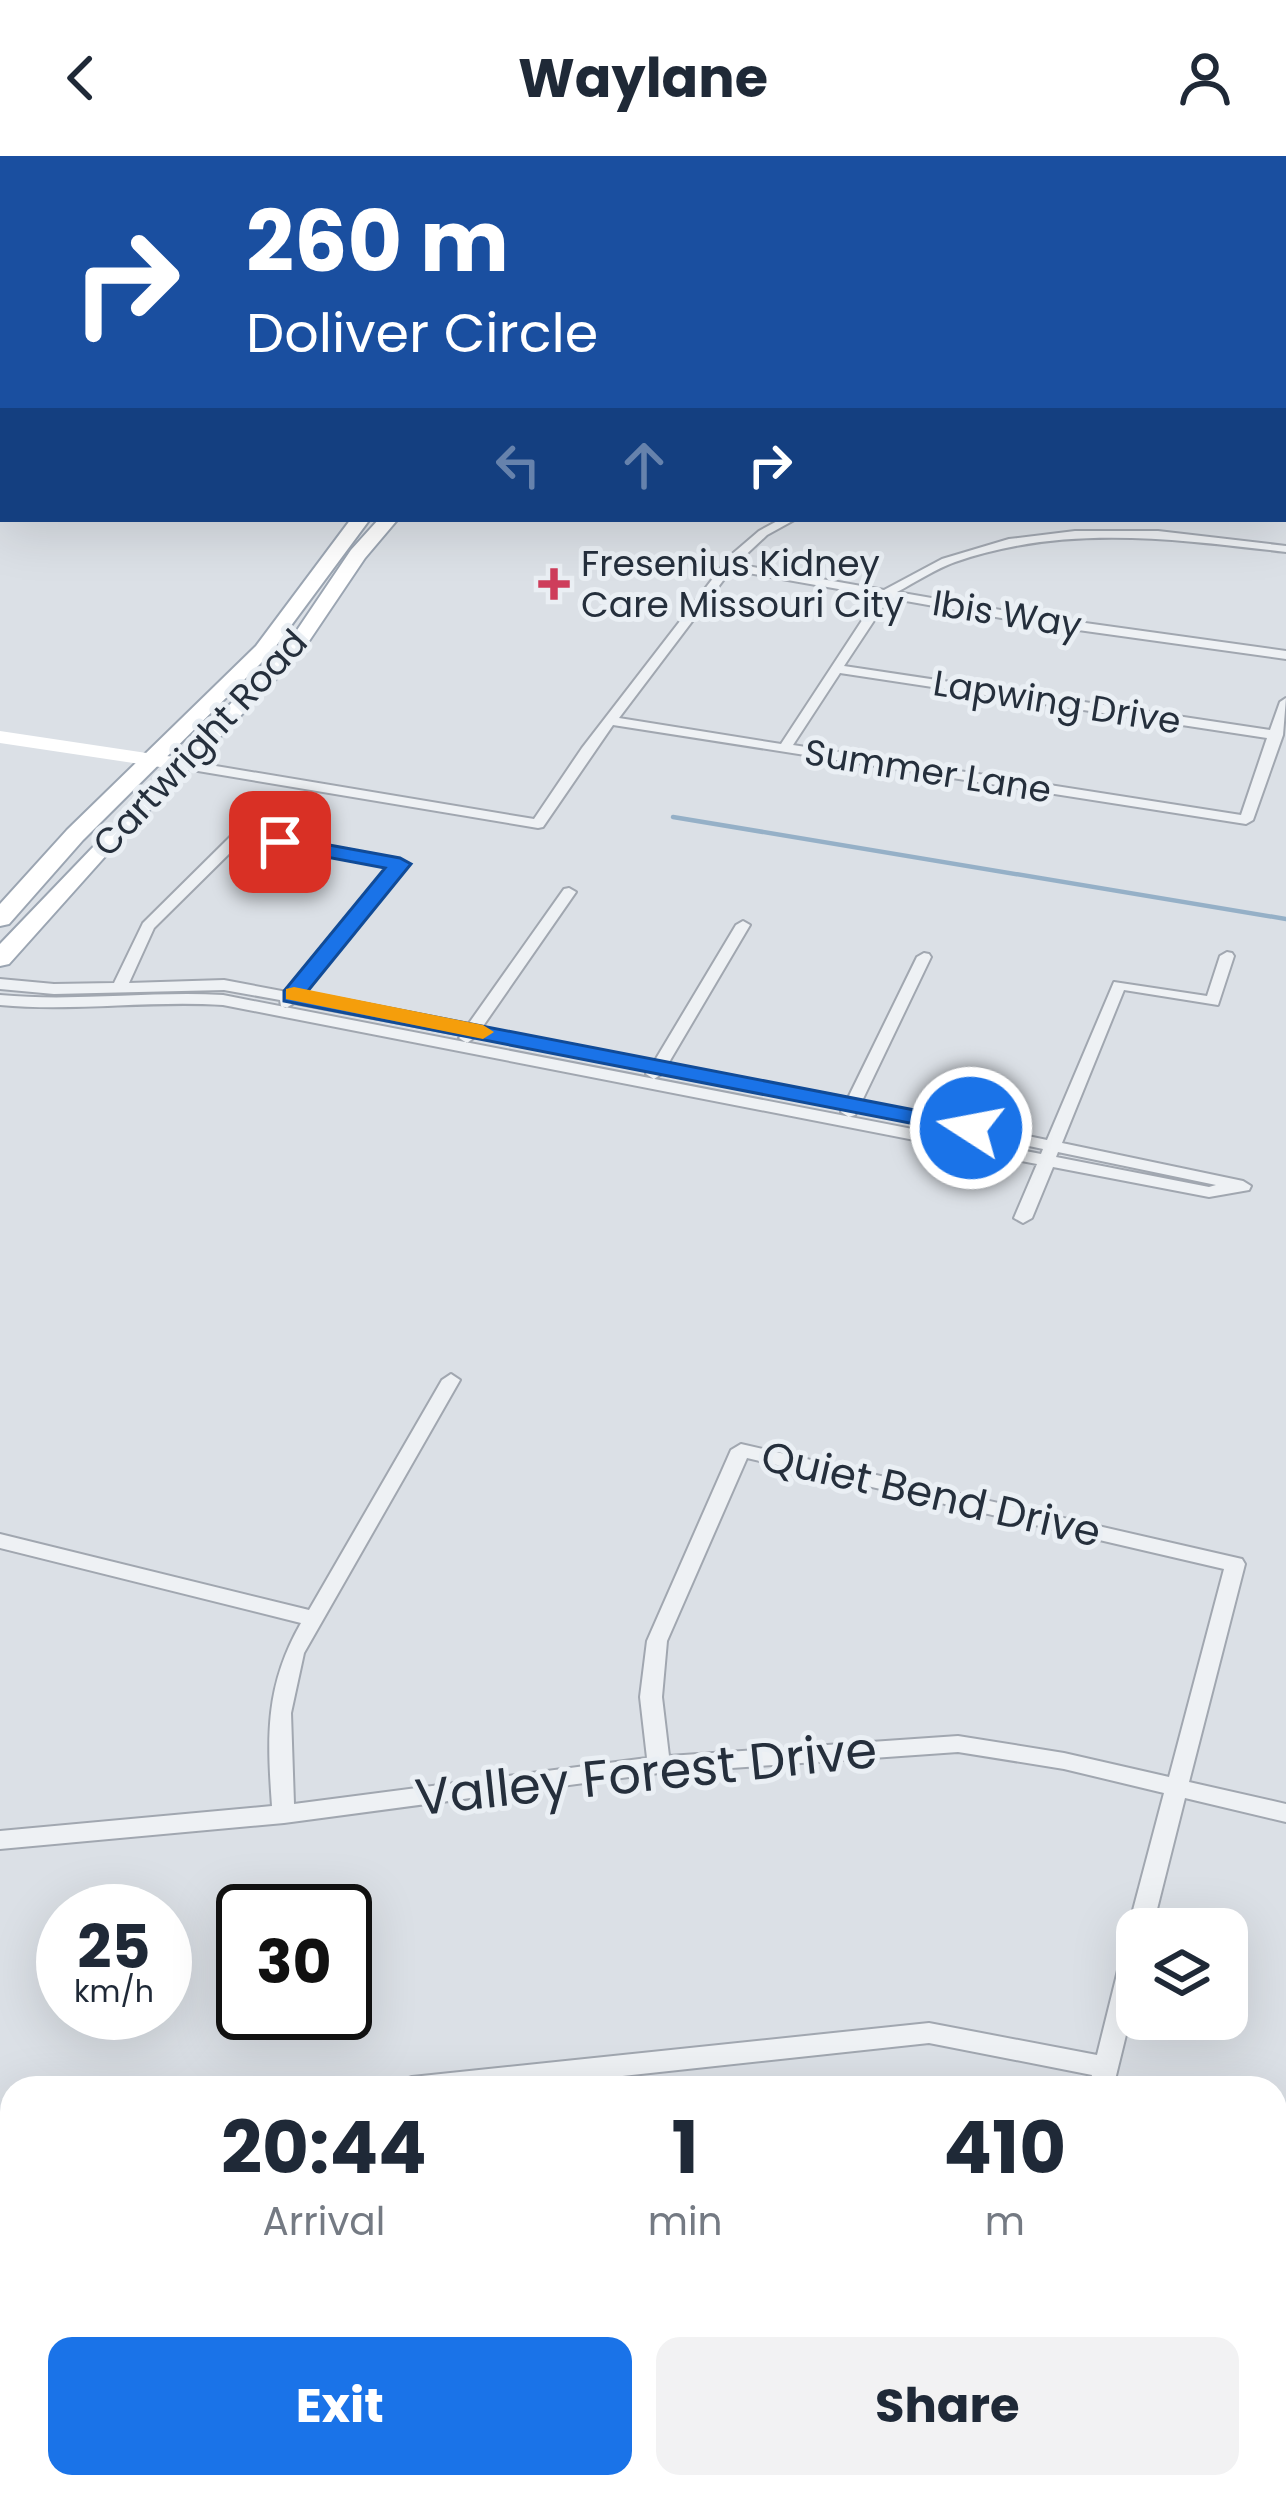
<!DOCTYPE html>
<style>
:root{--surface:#fff;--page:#f2f2f3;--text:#1f2937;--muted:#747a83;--accent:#1a73e8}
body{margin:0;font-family:Poppins,sans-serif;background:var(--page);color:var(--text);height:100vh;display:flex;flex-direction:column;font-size:45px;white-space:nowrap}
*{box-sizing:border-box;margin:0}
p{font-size:39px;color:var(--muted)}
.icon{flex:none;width:66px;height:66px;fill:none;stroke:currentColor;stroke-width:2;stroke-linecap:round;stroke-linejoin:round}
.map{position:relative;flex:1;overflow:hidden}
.details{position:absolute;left:0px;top:1920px;width:1287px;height:423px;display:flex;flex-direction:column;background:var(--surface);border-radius:36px 36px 0 0;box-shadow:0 12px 48px #0002}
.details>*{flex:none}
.guide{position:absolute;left:0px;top:0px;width:1287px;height:366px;box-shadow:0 12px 48px #0002;background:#1a4fa0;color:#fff;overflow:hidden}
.fabs{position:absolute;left:1116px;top:1752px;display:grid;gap:24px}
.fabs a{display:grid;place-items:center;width:132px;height:132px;border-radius:24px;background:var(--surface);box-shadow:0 12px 48px #0002;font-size:60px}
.speed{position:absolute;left:36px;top:1728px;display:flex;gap:24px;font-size:60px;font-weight:700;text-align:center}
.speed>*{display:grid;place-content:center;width:156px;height:156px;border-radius:50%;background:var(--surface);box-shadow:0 12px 48px #0002;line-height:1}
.speed small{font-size:30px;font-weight:400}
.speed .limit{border:6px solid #111;border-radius:18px;background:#fff;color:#111}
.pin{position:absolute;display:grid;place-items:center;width:102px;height:102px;color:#fff;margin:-51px;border-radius:24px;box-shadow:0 6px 18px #0006}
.me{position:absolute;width:132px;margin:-66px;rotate:281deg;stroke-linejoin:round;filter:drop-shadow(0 0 9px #0008)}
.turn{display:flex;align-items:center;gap:42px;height:252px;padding:0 48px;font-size:54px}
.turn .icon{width:156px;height:156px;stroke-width:2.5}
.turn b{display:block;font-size:84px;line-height:102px}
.lanes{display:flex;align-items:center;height:114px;padding:0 48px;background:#0003;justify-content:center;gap:60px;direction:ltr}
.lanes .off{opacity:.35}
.eta{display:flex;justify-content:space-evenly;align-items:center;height:204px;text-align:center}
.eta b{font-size:72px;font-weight:700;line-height:84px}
.button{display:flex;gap:24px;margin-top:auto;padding:24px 48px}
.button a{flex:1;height:138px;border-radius:24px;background:var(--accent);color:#fff;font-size:48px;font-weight:700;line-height:138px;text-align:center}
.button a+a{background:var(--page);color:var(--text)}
header{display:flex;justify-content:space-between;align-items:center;height:156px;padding:0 48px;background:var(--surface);font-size:54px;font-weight:700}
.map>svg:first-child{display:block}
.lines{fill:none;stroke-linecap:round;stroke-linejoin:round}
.stream{stroke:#95b0c7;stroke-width:4.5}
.street-casing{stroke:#a1a7b0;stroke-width:4}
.primary-casing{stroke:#9ba5b2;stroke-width:4}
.street{fill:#eef1f4;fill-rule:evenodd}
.secondary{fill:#fff;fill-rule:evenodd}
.primary{fill:#fff;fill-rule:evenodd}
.route{fill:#1a73e8;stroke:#114b97;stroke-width:3}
.slow{fill:#f59e0b}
.poi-dot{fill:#ce3d5b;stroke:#eaeff4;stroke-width:4.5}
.labels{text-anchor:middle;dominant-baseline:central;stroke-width:10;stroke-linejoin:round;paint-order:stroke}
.far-poi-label{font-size:36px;fill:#252f3c;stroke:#eaeff4;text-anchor:start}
.far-street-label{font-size:36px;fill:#252f3c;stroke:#eaeff4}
.street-label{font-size:42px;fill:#252f3c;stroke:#eaeff4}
.near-street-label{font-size:51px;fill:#252f3c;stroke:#eaeff4}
</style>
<header><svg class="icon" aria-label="back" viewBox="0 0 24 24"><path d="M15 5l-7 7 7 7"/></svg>Waylane<svg class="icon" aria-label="person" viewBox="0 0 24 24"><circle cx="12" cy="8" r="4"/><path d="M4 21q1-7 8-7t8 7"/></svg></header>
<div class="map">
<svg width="1286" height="2342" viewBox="0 0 1286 2342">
<rect width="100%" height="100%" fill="#dbe0e6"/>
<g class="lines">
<path class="stream" d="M673,661L1286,763"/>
<g class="street-casing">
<g id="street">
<rect x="42" y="0" width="8" height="3"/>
<rect x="1027" y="0" width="8" height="3"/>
<path d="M1284,44L1286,45V51L1284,50Z"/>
<rect x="0" y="83" width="3" height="6"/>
<path d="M3,219V225L0,226V220Z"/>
<rect x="1284" y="326" width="2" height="6"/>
<path d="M781,363H796L767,379L736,408L884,434L942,403L1009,383L1075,375H1158L1286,390V396C1175,383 1063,368 955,406C935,413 916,426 897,436L1035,460L1286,495V503L1035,468L889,442L844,510L1270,574L1280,546L1286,542L1283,579L1253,664L1246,668L613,569L543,671L538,672L180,612L173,608L180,604L534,663L582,592L731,399L759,375ZM731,414L878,440L781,588L619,562ZM840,517L1267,582L1241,659L793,589Z"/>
<path d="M240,675L400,704L407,708L301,839L467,870L564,733L569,732L576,736L481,873L654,906L736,769L743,765L750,769L668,908L848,942L917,801L924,797L929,798L931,801L862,945L1047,984L1114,826L1207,840L1220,800L1227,796L1232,797L1234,800L1218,849L1124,834L1062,987L1243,1025L1251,1030L1249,1034L1209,1041L1053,1011L1032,1062L1023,1067L1014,1062L1037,1008L223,849C149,844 74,856 0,849V839C74,846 149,835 223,839L1041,998L1043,993L858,954L855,959L849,961L841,956L843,951L663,917L654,923L646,918L648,914L475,881L467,887L459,882L462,879L294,847L286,852L281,850L280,844L224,834L54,838L0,833V823L54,828L114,827L143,767L235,676ZM243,684L390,711L287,836L224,824L129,827L154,772ZM1058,996L1216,1029L1209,1031L1056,1001Z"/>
<path d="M451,1218L460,1224L304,1497L291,1557L294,1648L647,1602L640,1541L647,1485L731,1294L741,1288L1242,1403L1245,1408L1189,1626L1286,1648V1666L1185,1642L1152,1773H1137V1834L1113,1932H1089L1092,1919L929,1887L511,1932H400L403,1924L412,1921L929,1867L1097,1899L1125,1786L1131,1778L1128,1773L1164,1637L1064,1613L958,1596L659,1617L284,1667L0,1693V1675L272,1650C267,1580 265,1530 301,1467L0,1392V1378L309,1454L442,1224ZM747,1302L1224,1413L1169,1621L1064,1597L958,1580L669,1600L662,1541L667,1485Z"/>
<path d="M997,2331H1025L1022,2342H994Z"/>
</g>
</g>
<g class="primary-casing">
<g id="primary">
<path d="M1286,112V123L1284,124V113Z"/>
<rect x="0" y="141" width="3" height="10"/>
<path d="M351,363H370L270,498L83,684L9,768L0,770V748L67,674L256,490Z"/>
<path d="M379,363H398L365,402L301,497L110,695L9,808L0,810V788L287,489L351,394Z"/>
</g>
</g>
<use href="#street" class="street"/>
<path class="secondary" d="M0,575L180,602L190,608L180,614L0,587Z"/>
<use href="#primary" class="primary"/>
</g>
<path class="route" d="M280,680L400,702L411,708L307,836L971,965L983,972L971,979L284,845V835L385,712L273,691L270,686Z"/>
<path class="slow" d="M294,831L483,869L494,876L483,883L286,843V833Z"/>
<path class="poi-dot" d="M548 410h12v12h12v12h-12v12h-12v-12h-12v-12h12z"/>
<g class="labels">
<g class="far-poi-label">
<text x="581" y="407">Fresenius Kidney<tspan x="581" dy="41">Care Missouri City</tspan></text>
</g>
<g class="far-street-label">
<text transform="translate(1007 458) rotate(9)">Ibis Way</text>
<text transform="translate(1057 546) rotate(9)">Lapwing Drive</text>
<text transform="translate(200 587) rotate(-47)">Cartwright Road</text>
<text transform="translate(928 615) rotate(9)">Summer Lane</text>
</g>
<g class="street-label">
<text transform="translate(931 1338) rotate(13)">Quiet Bend Drive</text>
</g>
<g class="near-street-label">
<text transform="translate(646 1617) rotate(-6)">Valley Forest Drive</text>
</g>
</g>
</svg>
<div class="fabs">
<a><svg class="icon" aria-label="layers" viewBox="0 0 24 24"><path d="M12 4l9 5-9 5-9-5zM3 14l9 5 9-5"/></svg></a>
</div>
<div class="speed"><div>25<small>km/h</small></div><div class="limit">30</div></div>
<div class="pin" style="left:280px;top:686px;background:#d93025"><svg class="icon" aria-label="arrive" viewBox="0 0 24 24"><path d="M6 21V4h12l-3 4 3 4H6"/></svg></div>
<svg class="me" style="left:971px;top:972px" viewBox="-20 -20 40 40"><circle r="17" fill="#1a73e8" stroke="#fff" stroke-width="3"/><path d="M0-11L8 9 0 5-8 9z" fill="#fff"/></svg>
<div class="guide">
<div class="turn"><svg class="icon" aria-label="right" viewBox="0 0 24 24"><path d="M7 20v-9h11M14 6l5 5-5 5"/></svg><div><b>260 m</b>Doliver Circle</div></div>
<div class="lanes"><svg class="icon off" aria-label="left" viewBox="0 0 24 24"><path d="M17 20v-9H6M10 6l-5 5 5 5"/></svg><svg class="icon off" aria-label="ahead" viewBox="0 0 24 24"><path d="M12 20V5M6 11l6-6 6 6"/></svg><svg class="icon" aria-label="right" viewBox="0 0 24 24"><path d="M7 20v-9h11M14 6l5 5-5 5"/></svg></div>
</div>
<section class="details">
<div class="eta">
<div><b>20:44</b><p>Arrival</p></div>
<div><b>1</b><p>min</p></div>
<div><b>410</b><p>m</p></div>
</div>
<div class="button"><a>Exit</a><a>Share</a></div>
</section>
</div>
